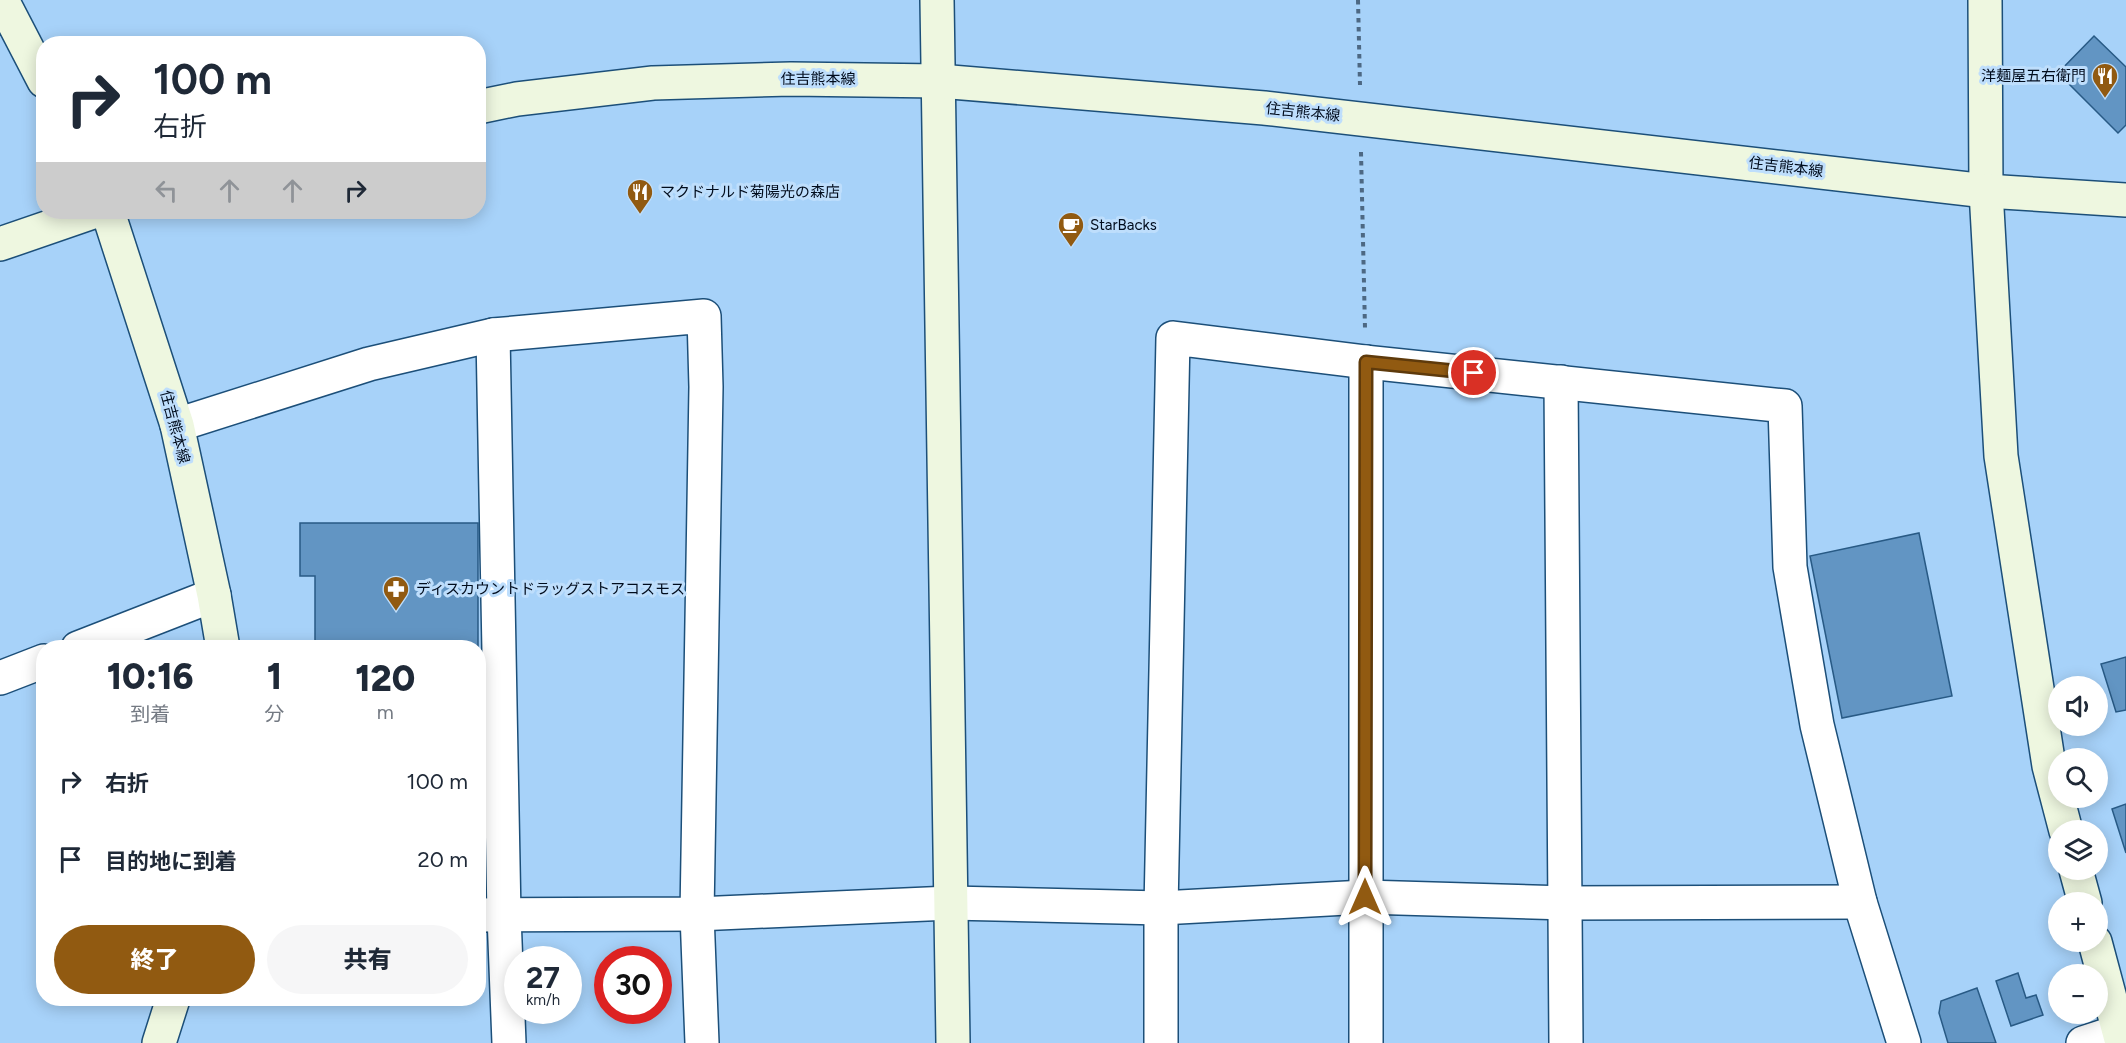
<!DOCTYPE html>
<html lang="ja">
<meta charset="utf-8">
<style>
:root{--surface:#fff;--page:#f6f6f7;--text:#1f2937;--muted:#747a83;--accent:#915a11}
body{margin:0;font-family:Figtree,"Noto Sans JP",sans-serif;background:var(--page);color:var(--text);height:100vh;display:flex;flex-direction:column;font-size:22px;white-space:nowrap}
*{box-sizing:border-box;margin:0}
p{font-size:20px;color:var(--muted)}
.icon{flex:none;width:33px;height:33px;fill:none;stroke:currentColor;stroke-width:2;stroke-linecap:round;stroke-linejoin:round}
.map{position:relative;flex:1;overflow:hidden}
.side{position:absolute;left:36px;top:640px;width:450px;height:366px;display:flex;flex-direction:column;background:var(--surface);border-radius:24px;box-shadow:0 3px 15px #0003}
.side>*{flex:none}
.hud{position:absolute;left:36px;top:36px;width:450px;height:183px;border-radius:24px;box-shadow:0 3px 15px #0003;background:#fff;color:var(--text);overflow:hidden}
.controls{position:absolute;left:2048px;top:676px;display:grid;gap:12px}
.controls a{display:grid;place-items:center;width:60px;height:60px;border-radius:50%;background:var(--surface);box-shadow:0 3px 15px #0003;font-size:30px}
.speed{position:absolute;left:504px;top:946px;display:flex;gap:12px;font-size:30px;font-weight:700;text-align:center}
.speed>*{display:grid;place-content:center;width:78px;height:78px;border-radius:50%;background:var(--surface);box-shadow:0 3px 15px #0003;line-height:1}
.speed small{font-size:15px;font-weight:400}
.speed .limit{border:9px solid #d22;background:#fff;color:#111}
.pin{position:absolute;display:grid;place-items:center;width:51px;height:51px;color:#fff;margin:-26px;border:3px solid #fff;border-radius:50%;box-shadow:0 2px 6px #0007}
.me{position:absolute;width:66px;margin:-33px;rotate:0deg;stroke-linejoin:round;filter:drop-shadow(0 0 4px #0008)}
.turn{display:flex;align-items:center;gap:21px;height:126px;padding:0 18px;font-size:27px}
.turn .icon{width:78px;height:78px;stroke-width:2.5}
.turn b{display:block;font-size:42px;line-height:51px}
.lanes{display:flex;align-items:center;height:57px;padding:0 18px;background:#0003;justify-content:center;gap:30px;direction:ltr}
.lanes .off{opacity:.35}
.eta{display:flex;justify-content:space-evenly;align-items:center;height:102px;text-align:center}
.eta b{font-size:36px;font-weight:800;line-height:42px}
.button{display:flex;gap:12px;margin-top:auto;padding:12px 18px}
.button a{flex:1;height:69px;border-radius:36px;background:var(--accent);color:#fff;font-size:24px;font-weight:800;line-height:69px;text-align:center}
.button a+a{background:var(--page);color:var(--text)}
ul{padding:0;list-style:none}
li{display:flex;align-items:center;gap:18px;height:78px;padding:0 18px}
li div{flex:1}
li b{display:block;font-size:22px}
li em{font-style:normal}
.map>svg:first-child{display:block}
.building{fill:#6295c3;stroke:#285a85;stroke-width:1.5}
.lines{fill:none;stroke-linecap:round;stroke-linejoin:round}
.street-casing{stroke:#1c4f79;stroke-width:36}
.secondary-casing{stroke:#1c4f79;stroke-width:36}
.path{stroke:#4d6883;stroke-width:4;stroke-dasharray:4.5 4.5;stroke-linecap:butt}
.street{stroke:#fff;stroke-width:33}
.secondary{stroke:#eef7e0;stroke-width:33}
.route-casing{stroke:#5e3a0b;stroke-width:15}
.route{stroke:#915a11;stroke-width:10}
.labels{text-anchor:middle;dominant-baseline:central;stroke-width:6;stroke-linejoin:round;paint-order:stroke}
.poi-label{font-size:15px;fill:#000c1d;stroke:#bedefc;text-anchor:start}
.street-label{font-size:15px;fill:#000c1d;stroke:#bedefc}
</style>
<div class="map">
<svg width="2126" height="1043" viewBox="0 0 2126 1043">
<rect width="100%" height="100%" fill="#a7d2f9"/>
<g class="building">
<path d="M2094,36L2126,67V125L2118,133L2058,73Z"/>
<path d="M300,523H478V648H315V576H300Z"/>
<path d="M1919,533L1952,696L1842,718L1810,556Z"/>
<path d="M2126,657V710L2116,712L2101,664Z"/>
<path d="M2126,804V853L2112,809Z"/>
<path d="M2018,973L2026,998L2036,995L2043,1015L2011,1026L1996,981Z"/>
<path d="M1977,988L1996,1043H1948L1939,1013L1941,1001Z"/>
</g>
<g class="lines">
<g class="street-casing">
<g id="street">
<path d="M493,335L504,916L509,1043"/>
<path d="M1366,362V1043"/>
<path d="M1561,382L1566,1043"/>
<path d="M177,425L369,364L493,335L704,316L706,387L697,914L702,1043"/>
<path d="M78,648L214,595"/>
<path d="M0,678L44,661"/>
<path d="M478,915L697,914L950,903L1161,908L1365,897L1567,903L1860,902"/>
<path d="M1161,1043V908L1173,338L1366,362L1785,406L1790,567L1817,725L1860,902L1904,1043"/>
<path d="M2083,1043L2126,1029"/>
</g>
</g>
<g class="secondary-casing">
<g id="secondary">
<path d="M2,0L44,81"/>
<path d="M937,0L953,1043"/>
<path d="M1985,0L1986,191L2001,456L2049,766L2066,831"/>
<path d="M478,107L517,99L653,83L791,79L939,81L1264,108L1986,191L2126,200"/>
<path d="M108,212L177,425L214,595L223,648"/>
<path d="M0,244L93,212"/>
<path d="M2076,870L2085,903"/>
<path d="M2095,942L2122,1043"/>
<path d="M159,1043L173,999"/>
</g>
</g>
<g class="path">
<path d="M1358,0L1360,85"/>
<path d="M1361,152L1365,328"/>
</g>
<use href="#street" class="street"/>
<use href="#secondary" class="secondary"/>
</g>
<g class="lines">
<g class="route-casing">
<path id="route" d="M1365,897L1366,362L1474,373"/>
</g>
<use href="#route" class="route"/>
</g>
<defs>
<g id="restaurant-pin" transform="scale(1.35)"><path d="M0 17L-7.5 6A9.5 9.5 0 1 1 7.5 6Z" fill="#915a11" stroke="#bedefc"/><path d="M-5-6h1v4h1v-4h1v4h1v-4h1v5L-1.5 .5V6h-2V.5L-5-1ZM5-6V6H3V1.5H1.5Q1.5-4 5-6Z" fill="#fff"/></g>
<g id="cafe-pin" transform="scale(1.35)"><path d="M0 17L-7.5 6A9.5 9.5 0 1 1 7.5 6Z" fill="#915a11" stroke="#bedefc"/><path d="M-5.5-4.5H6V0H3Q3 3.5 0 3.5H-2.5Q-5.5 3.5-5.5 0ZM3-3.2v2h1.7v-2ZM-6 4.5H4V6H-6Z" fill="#fff"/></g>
<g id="pharmacy-pin" transform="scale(1.35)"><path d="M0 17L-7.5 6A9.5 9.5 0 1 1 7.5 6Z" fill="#915a11" stroke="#bedefc"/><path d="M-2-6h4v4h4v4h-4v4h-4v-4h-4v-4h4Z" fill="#fff"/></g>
</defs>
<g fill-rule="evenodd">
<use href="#restaurant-pin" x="2105" y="76"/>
<use href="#restaurant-pin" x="640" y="192"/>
<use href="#cafe-pin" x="1071" y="225"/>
<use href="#pharmacy-pin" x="396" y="589"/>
</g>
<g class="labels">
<g class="poi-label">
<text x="2086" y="76" text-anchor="end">洋麺屋五右衛門</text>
<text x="660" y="192">マクドナルド菊陽光の森店</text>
<text x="1090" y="225">StarBacks</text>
<text x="416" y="589">ディスカウントドラッグストアコスモス</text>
</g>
<g class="street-label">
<text x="818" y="79">住吉熊本線</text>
<text transform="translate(1303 112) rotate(6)">住吉熊本線</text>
<text transform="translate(1786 167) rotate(7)">住吉熊本線</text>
<text transform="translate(175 427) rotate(75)">住吉熊本線</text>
</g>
</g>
</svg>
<div class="controls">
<a><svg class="icon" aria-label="sound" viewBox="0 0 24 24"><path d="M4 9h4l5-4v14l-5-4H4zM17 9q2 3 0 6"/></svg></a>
<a><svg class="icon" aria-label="search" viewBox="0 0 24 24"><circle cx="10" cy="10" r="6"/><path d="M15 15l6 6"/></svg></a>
<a><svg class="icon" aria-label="layers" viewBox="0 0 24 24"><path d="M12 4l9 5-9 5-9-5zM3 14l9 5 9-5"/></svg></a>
<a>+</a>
<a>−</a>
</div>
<div class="speed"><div>27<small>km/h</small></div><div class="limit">30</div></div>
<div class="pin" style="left:1474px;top:373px;background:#d93025"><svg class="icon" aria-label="arrive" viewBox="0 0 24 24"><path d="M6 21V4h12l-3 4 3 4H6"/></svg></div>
<svg class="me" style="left:1365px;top:897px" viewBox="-20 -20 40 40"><path d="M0-17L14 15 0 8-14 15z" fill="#915a11" stroke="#fff" stroke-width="4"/></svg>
<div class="hud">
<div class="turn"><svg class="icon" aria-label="right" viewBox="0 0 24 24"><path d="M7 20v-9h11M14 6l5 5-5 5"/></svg><div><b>100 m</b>右折</div></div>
<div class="lanes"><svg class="icon off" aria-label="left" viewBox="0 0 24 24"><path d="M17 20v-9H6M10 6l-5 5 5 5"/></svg><svg class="icon off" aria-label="ahead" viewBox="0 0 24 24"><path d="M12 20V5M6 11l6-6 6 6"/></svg><svg class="icon off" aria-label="ahead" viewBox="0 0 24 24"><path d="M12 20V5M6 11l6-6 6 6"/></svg><svg class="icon" aria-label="right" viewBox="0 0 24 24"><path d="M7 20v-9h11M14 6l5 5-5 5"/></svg></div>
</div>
<section class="side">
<div class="eta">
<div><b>10:16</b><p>到着</p></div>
<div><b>1</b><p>分</p></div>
<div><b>120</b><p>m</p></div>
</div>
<ul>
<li><svg class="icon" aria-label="right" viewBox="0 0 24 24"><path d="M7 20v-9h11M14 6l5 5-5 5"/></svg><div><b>右折</b></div><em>100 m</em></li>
<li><svg class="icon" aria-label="arrive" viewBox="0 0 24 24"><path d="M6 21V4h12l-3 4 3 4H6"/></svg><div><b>目的地に到着</b></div><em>20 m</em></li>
</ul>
<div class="button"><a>終了</a><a>共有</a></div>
</section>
</div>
